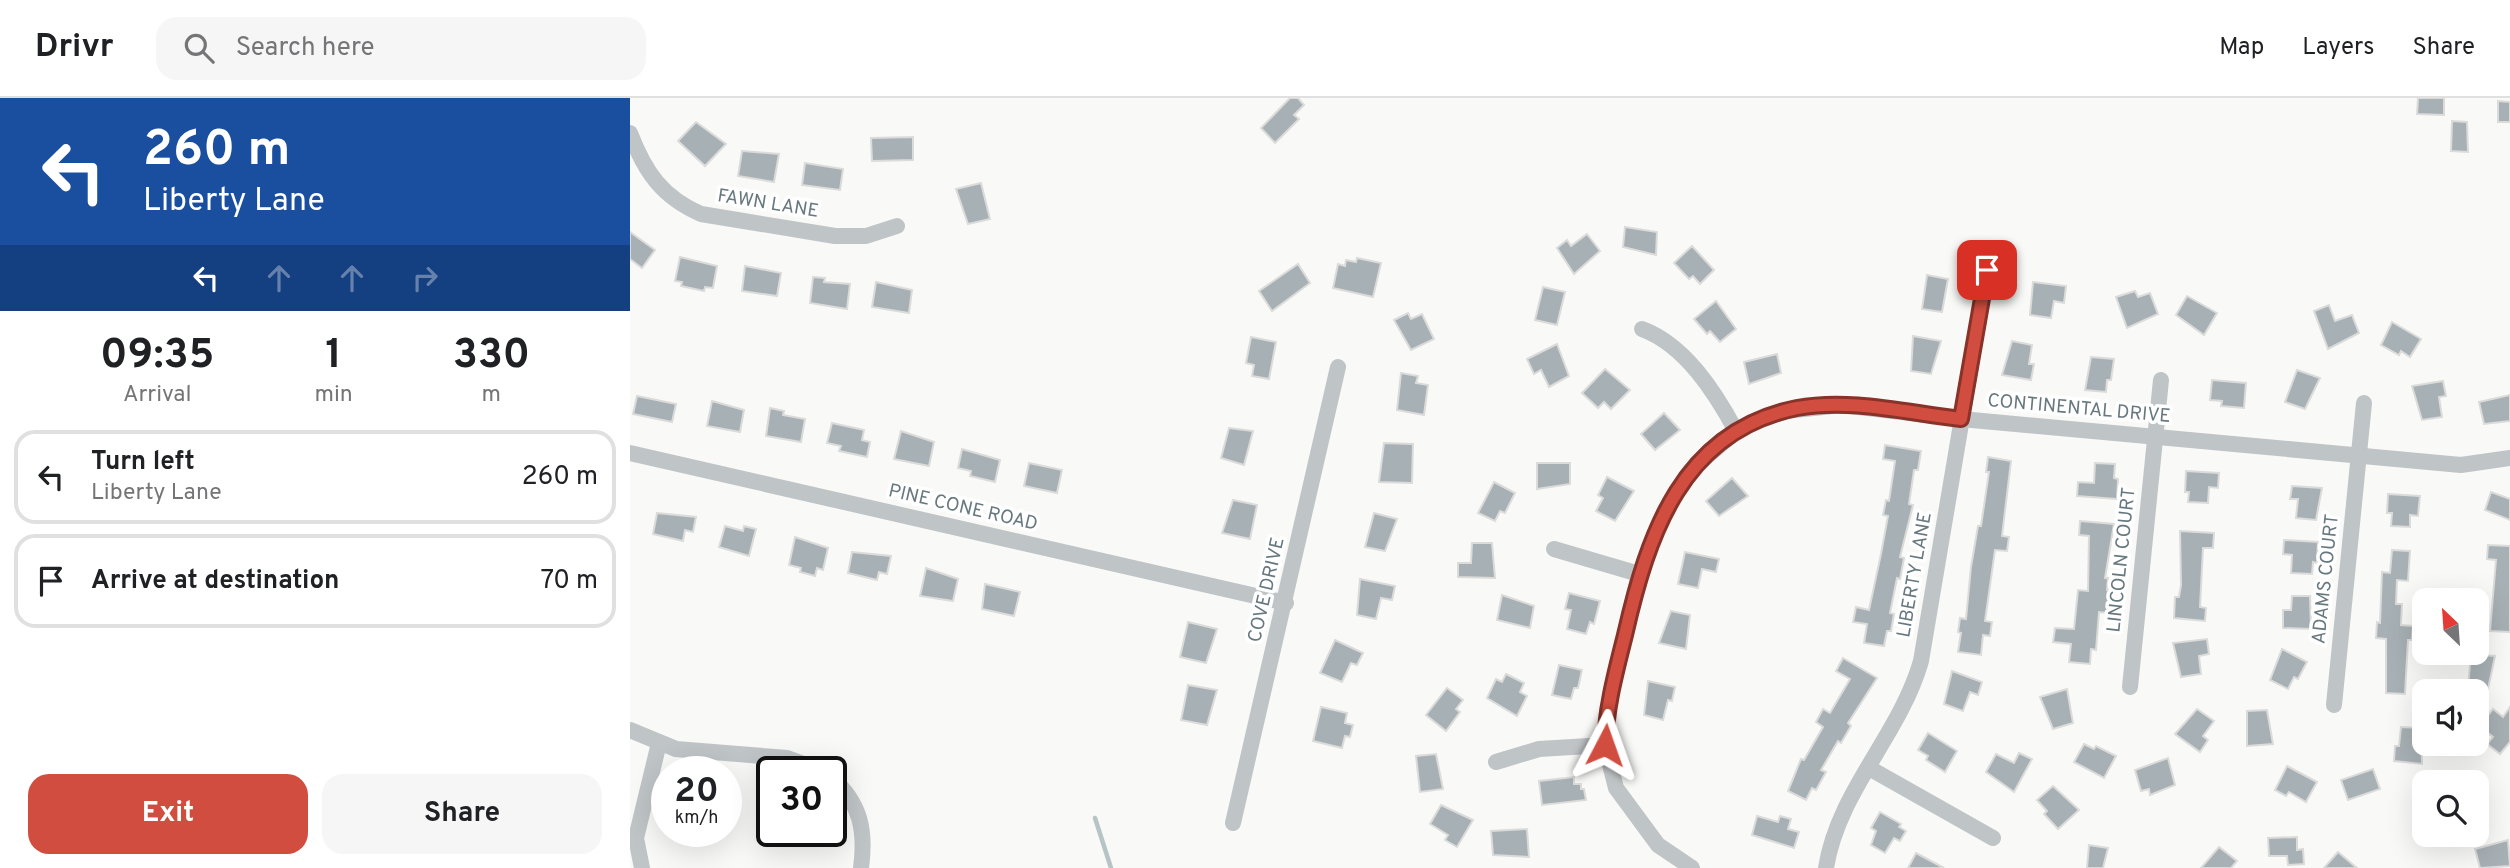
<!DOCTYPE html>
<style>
:root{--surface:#fff;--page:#f6f6f6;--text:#202124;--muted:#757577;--line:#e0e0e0;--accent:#d14d3f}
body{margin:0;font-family:Overpass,sans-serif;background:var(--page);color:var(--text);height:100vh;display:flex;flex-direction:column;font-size:26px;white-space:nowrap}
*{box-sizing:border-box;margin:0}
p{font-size:23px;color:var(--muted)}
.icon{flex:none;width:38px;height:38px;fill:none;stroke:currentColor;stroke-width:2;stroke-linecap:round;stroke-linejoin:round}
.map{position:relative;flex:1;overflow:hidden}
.details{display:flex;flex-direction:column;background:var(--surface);width:630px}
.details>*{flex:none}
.hud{background:#1a4fa0;color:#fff;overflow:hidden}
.needle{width:46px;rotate:335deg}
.controls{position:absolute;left:1782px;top:490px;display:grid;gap:14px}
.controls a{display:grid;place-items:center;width:77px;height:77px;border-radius:14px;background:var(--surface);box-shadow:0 7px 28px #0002;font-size:35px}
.speed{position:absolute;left:21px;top:658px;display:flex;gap:14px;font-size:35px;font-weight:700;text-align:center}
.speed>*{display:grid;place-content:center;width:91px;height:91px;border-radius:50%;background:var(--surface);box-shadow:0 7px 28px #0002;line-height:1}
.speed small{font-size:18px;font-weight:400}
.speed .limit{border:4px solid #111;border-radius:10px;background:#fff;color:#111}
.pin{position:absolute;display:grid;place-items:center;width:60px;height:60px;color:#fff;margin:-30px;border-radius:14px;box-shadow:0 4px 10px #0006}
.me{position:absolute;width:77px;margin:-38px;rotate:4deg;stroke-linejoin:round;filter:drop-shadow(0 0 5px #0008)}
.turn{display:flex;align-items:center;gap:24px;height:147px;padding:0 28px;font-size:32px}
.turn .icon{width:91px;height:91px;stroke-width:2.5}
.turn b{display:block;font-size:49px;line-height:60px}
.lanes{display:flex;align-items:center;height:66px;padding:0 28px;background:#0003;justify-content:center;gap:35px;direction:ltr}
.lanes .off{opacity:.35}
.eta{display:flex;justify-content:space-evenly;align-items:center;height:119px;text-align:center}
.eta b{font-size:42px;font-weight:700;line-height:49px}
.button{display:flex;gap:14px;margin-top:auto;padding:14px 28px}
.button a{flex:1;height:80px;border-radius:21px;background:var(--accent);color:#fff;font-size:28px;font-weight:700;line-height:80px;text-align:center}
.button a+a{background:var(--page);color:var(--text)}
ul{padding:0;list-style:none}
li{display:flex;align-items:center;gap:21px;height:94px;margin:0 14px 10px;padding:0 14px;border:4px solid var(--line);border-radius:21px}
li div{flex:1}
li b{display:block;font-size:26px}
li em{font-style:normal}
header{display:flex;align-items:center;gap:42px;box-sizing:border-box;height:98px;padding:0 35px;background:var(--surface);border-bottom:2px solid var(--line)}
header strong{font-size:33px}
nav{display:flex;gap:38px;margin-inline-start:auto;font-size:24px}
.search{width:490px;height:63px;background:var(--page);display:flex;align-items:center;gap:18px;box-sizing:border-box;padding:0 24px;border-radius:21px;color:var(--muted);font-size:26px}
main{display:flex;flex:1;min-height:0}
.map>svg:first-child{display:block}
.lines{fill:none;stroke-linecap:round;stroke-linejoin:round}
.stream{stroke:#b7c4c6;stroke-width:4.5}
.building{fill:#a7b0b4;stroke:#dbdbda;stroke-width:2}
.street{stroke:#bfc4c6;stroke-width:16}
.route-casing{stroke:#883229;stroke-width:18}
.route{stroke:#d14d3f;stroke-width:12}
.labels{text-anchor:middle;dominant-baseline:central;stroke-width:7;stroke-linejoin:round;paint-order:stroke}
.street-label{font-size:19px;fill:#67787f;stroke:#fff}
</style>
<header>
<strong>Drivr</strong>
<div class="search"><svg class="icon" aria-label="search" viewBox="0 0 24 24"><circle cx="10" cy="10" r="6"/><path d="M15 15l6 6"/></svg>Search here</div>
<nav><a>Map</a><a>Layers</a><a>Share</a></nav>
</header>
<main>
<section class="details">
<div class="hud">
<div class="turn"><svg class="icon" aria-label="left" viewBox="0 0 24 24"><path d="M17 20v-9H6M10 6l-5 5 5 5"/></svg><div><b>260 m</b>Liberty Lane</div></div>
<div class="lanes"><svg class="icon" aria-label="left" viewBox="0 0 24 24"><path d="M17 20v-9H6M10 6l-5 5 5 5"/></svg><svg class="icon off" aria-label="ahead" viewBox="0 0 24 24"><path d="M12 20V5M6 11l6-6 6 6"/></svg><svg class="icon off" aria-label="ahead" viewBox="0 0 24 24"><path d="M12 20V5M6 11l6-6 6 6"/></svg><svg class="icon off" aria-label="right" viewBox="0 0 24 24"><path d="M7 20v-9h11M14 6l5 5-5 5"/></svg></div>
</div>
<div class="eta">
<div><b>09:35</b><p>Arrival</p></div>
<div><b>1</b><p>min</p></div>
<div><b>330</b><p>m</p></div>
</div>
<ul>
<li><svg class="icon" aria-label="left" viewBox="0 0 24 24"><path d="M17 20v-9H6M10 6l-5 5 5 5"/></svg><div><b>Turn left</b><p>Liberty Lane</p></div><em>260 m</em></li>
<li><svg class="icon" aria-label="arrive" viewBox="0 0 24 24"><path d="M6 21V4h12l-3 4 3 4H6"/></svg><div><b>Arrive at destination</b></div><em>70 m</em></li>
</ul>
<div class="button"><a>Exit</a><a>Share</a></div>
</section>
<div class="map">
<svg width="1880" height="770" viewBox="0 0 1880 770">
<rect width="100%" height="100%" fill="#f9f9f7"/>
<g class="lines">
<path class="stream" d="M465,720L481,770"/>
</g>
<g class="building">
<path d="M660,0H668L674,7L664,17L669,21L645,45L631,30Z"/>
<path d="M1788,0H1814V17L1787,16Z"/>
<path d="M1868,3L1880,4V24H1868Z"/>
<path d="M1822,23L1837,24L1838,54L1821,53Z"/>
<path d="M66,24L96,46L75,68L48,43Z"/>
<path d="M283,39V62L242,63L241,40Z"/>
<path d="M112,53L149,56L144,84L108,78Z"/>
<path d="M175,65L213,71L210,92L172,87Z"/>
<path d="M351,85L360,121L338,126L326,91Z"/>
<path d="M995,129L1027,134L1026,157L993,149Z"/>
<path d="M0,134L25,152L12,170L0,161Z"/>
<path d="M957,136L970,153L944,176L927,150L937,142L941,148Z"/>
<path d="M1062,148L1084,172L1070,186L1063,178L1059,181L1044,165Z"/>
<path d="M50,159L87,168L83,190L75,189L74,193L51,188L52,184L45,183Z"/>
<path d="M727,160L751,165L743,199L703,190L708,166L715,168L716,162L726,164Z"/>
<path d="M668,166L680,185L642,213L629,193Z"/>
<path d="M115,168L151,175L147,198L112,193Z"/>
<path d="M1297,177L1318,181L1312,214L1292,211Z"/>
<path d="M183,179L195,180L194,184L220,186L217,211L180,205Z"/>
<path d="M246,184L282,192L279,215L242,209Z"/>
<path d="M1403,184L1436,188L1434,205L1424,203L1421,220L1400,217Z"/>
<path d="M913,189L935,194L927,227L905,222Z"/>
<path d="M1505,193L1508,199L1520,195L1528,216L1497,230L1486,199Z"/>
<path d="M1557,198L1587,215L1574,237L1546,217Z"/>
<path d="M1086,203L1106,231L1090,244L1080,233L1077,236L1064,221Z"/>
<path d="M1699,207L1705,223L1722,217L1729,235L1698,251L1684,213Z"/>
<path d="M778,215L781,221L792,216L804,241L781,252L764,222Z"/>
<path d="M1762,224L1791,241L1780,259L1771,253L1769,257L1751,247Z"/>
<path d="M1283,238L1311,243L1301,276L1281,273Z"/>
<path d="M621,239L646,244L639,281L622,278L624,267L616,265Z"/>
<path d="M1382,243L1402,247L1399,266H1404L1401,282L1372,277Z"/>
<path d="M927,246L939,278L919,289L911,272L904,276L897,261Z"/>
<path d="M1147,256L1151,275L1119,286L1114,264Z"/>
<path d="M1461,259L1484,261L1481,282H1477L1476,294L1455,292Z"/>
<path d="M975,271L1000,292L981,311L974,304L968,310L952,295Z"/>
<path d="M1667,272L1690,280L1675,311L1655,304Z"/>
<path d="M771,275L788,278L786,285L798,287L794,317L767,312Z"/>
<path d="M1582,282L1616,285L1614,310L1591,308L1592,303L1580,302Z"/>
<path d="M1813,283L1816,298L1809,299L1812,319L1792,322L1782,288Z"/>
<path d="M1880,297V323L1854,326L1849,304Z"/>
<path d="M7,298L46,306L42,324L3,316Z"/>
<path d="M82,303L114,312L110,334L77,328Z"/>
<path d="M140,310L154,313L153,317L175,321L171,344L136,338Z"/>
<path d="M1034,315L1050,332L1025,352L1011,336Z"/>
<path d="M202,325L234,332L232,342L240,344L237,359L209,353L211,348L197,345Z"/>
<path d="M599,330L623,333L614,367L591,360Z"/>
<path d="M271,333L304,344L299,368L264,361Z"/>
<path d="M754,345L783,346L782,385L749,384Z"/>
<path d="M1255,347L1291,353L1288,372H1284L1279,406L1283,407L1270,459L1274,460L1270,481L1267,480L1260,515L1264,516L1261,533H1257L1254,548L1234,545L1237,526L1223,524L1226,509L1239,512L1251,456L1258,418L1253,417L1256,402L1259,403L1265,363L1253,361Z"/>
<path d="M332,351L370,362L365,384L340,378L341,373L328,370Z"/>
<path d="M1358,359L1381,363L1372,438L1379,439L1377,453L1365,452L1355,523L1362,524L1360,538L1353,537L1351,557L1328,554L1331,535L1328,534L1330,520L1336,521L1341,469L1348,428H1351L1359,374H1356Z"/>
<path d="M399,365L432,372L427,395L394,388Z"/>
<path d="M907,365H940V386L907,391Z"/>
<path d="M1465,365L1485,366L1484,380L1488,381L1487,401L1447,398L1448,384L1464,385Z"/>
<path d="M1556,373L1589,375L1588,390L1579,389L1578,405L1558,404L1559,394H1555Z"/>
<path d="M977,379L1004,393L985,423L966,413L973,400L968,397Z"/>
<path d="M1102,380L1118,398L1089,418L1076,403Z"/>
<path d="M864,384L885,395L875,415L870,413L865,423L848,415Z"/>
<path d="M1662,388L1692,390L1686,422L1666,420L1668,401H1660Z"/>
<path d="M1861,394L1880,401V422L1855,412Z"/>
<path d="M1758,396L1790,398L1788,418L1780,417V429L1761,428L1762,415H1757Z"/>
<path d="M603,402L627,407L620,441L592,435Z"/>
<path d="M27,415L66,419L63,434L55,432L53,443L23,436Z"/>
<path d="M744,415L767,421L755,453L735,449Z"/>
<path d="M1450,423L1484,426L1475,480H1478L1477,492H1480L1478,515L1469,514L1466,552L1461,551L1460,566L1439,564L1441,546L1423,544L1425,530L1444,531L1448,492L1458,493L1459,438L1449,437Z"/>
<path d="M95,428L113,433L114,428L126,431L119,458L89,449Z"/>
<path d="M1550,433L1584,435L1583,450H1573L1570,509L1576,510L1575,523L1544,520L1545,499H1549L1551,487Z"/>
<path d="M165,439L198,450L193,472L187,470L185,478L170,474L171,470L159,467Z"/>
<path d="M1654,442L1688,444L1687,465L1683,464L1682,476L1661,475L1662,457L1653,456Z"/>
<path d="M842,445H862L865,480L828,479V465H841Z"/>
<path d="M1858,447L1880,448V534L1860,533L1866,462L1857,461Z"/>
<path d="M1762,452L1780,453L1778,483L1767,482L1766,506H1772L1771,527L1783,528L1782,542H1778L1775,596L1756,595V541L1746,540L1747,524L1750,525L1752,474L1760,475Z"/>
<path d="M222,454L261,458L257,476L249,474L247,482L218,475Z"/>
<path d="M1055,454L1089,461L1086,474L1072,471L1068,490L1048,486Z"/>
<path d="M296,470L328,481L323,503L290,498Z"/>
<path d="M730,481L765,488L762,502L751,500L746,521L727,517Z"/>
<path d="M355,486L390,494L384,518L352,511Z"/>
<path d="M939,495L970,503L964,526L960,524L956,536L937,531L941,512L935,511Z"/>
<path d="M872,497L904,508L900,530L867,522Z"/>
<path d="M1662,498H1680L1681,531L1653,530V512H1661Z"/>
<path d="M1041,513L1060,517L1056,551L1029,545Z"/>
<path d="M558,524L587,531L576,565L550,559Z"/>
<path d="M1577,541L1579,556L1569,558L1571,576L1551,579L1543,545Z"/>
<path d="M705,542L733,555L727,567L721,565L712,584L690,575Z"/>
<path d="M1652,551L1677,564L1668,581L1664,579L1658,591L1640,582Z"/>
<path d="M1841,556L1865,558L1858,591L1838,589Z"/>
<path d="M1213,560L1247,580L1218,625L1221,628L1211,645L1208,643L1191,672L1196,674L1186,692L1182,690L1176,702L1158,693L1171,661L1174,662L1193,629L1186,624L1193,611L1200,615L1220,581L1206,573Z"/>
<path d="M929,567L952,572L948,590H944L941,601L922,597Z"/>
<path d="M1322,573L1352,584L1348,597L1340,594L1333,613L1314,606Z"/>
<path d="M876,576L894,585L890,594L897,598L887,618L857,600L866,581L872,584Z"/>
<path d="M1018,583L1045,589L1042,603L1038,602L1033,622L1014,617Z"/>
<path d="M558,587L587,592L577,627L551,622Z"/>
<path d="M817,590L833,602L826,611L830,614L816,633L796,617Z"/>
<path d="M1437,591L1443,625L1423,631L1410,599Z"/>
<path d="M691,609L717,615L715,625L723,627L720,639L715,638L712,650L683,643Z"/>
<path d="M1880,609V644L1870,656L1857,646L1863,639L1849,628L1863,611L1873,619Z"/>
<path d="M1567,611L1584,623L1573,638L1578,642L1570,654L1545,636Z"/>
<path d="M1637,612L1643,646L1617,648V613Z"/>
<path d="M1771,629L1791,630L1792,666L1764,663L1765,648H1769Z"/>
<path d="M1298,635L1327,653L1315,674L1296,662L1298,658L1288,652Z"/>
<path d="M1454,646L1464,651L1466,648L1486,658L1474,680L1444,664Z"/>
<path d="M1389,655L1402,661L1384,694L1356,674L1366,656L1384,665Z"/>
<path d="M806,656L813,691L790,694L786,658Z"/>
<path d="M1538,660L1545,687L1520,697L1519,691L1511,693L1505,672Z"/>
<path d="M1657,668L1687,684L1676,704L1659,694L1656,698L1645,692Z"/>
<path d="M1743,671L1750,691L1718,702L1711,682Z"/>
<path d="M944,679V686H951V691H954L956,702L912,707L909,683Z"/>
<path d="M1423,688L1449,712L1428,731L1414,716L1417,713L1407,702Z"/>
<path d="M811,707L843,722L827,749L815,742L818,737L800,726Z"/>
<path d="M1250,714L1271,726L1269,729L1276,733L1270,743L1264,740L1255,755L1241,747L1246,733L1241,730Z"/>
<path d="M1127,718L1148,724L1150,718L1161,721L1158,731L1169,734L1164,750L1122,737Z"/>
<path d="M897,731L899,759L863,757L861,733Z"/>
<path d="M1667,739V752L1673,751L1674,766L1658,767L1657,758H1639L1638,740Z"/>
<path d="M1878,742L1880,768L1850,770L1845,751Z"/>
<path d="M1459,747L1478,750L1473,770H1457Z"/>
<path d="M1589,749L1607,763L1601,770H1571Z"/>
<path d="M1708,754L1727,770H1694Z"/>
<path d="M1286,755L1314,770H1278Z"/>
</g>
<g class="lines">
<g class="street">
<path d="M0,35C15,74 32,99 71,116L205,138H236L267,128"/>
<path d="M1012,231C1055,247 1085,294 1106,333"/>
<path d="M0,355L656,505"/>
<path d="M924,451L1009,476"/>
<path d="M1500,589L1531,282"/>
<path d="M1704,607L1734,305"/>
<path d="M0,632L46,651L157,660L195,674"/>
<path d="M866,664L909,651L975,647"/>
<path d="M1239,670L1363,740"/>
<path d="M201,679C231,705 236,733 231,770"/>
<path d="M603,725L708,269"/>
<path d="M12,770L6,740L29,645"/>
<path d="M1062,770L1028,747L986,690L975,647L977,614L1009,476L1035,412L1060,373L1110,330L1155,313L1212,307L1331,321L1831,367L1880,360"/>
<path d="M1196,770C1208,693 1270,637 1291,563L1357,172"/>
</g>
</g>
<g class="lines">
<g class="route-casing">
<path id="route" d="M975,647C976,609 986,573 995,537C1018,436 1052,333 1167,310C1220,300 1278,315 1331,321L1357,172"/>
</g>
<use href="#route" class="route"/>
</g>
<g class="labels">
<g class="street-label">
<text transform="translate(138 106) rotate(9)">FAWN LANE</text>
<text transform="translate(1449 311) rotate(5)">CONTINENTAL DRIVE</text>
<text transform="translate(333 410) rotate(13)">PINE CONE ROAD</text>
<text transform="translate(1492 462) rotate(-84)">LINCOLN COURT</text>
<text transform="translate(1285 477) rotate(-80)">LIBERTY LANE</text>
<text transform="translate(1696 481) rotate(-84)">ADAMS COURT</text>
<text transform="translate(637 492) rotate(-77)">COVE DRIVE</text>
</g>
</g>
</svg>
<div class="controls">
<a><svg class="needle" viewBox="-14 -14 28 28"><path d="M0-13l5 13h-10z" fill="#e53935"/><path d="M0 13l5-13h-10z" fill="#757577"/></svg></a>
<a><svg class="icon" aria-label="sound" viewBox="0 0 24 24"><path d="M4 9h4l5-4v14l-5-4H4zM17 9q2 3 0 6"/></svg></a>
<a><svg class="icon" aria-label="search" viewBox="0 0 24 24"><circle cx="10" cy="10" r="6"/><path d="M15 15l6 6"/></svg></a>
</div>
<div class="speed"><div>20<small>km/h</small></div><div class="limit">30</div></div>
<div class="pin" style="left:1357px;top:172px;background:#d93025"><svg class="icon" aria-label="arrive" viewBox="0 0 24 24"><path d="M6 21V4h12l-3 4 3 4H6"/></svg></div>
<svg class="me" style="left:975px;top:647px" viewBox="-20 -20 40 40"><path d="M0-17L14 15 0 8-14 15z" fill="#d14d3f" stroke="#fff" stroke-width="4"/></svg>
</div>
</main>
